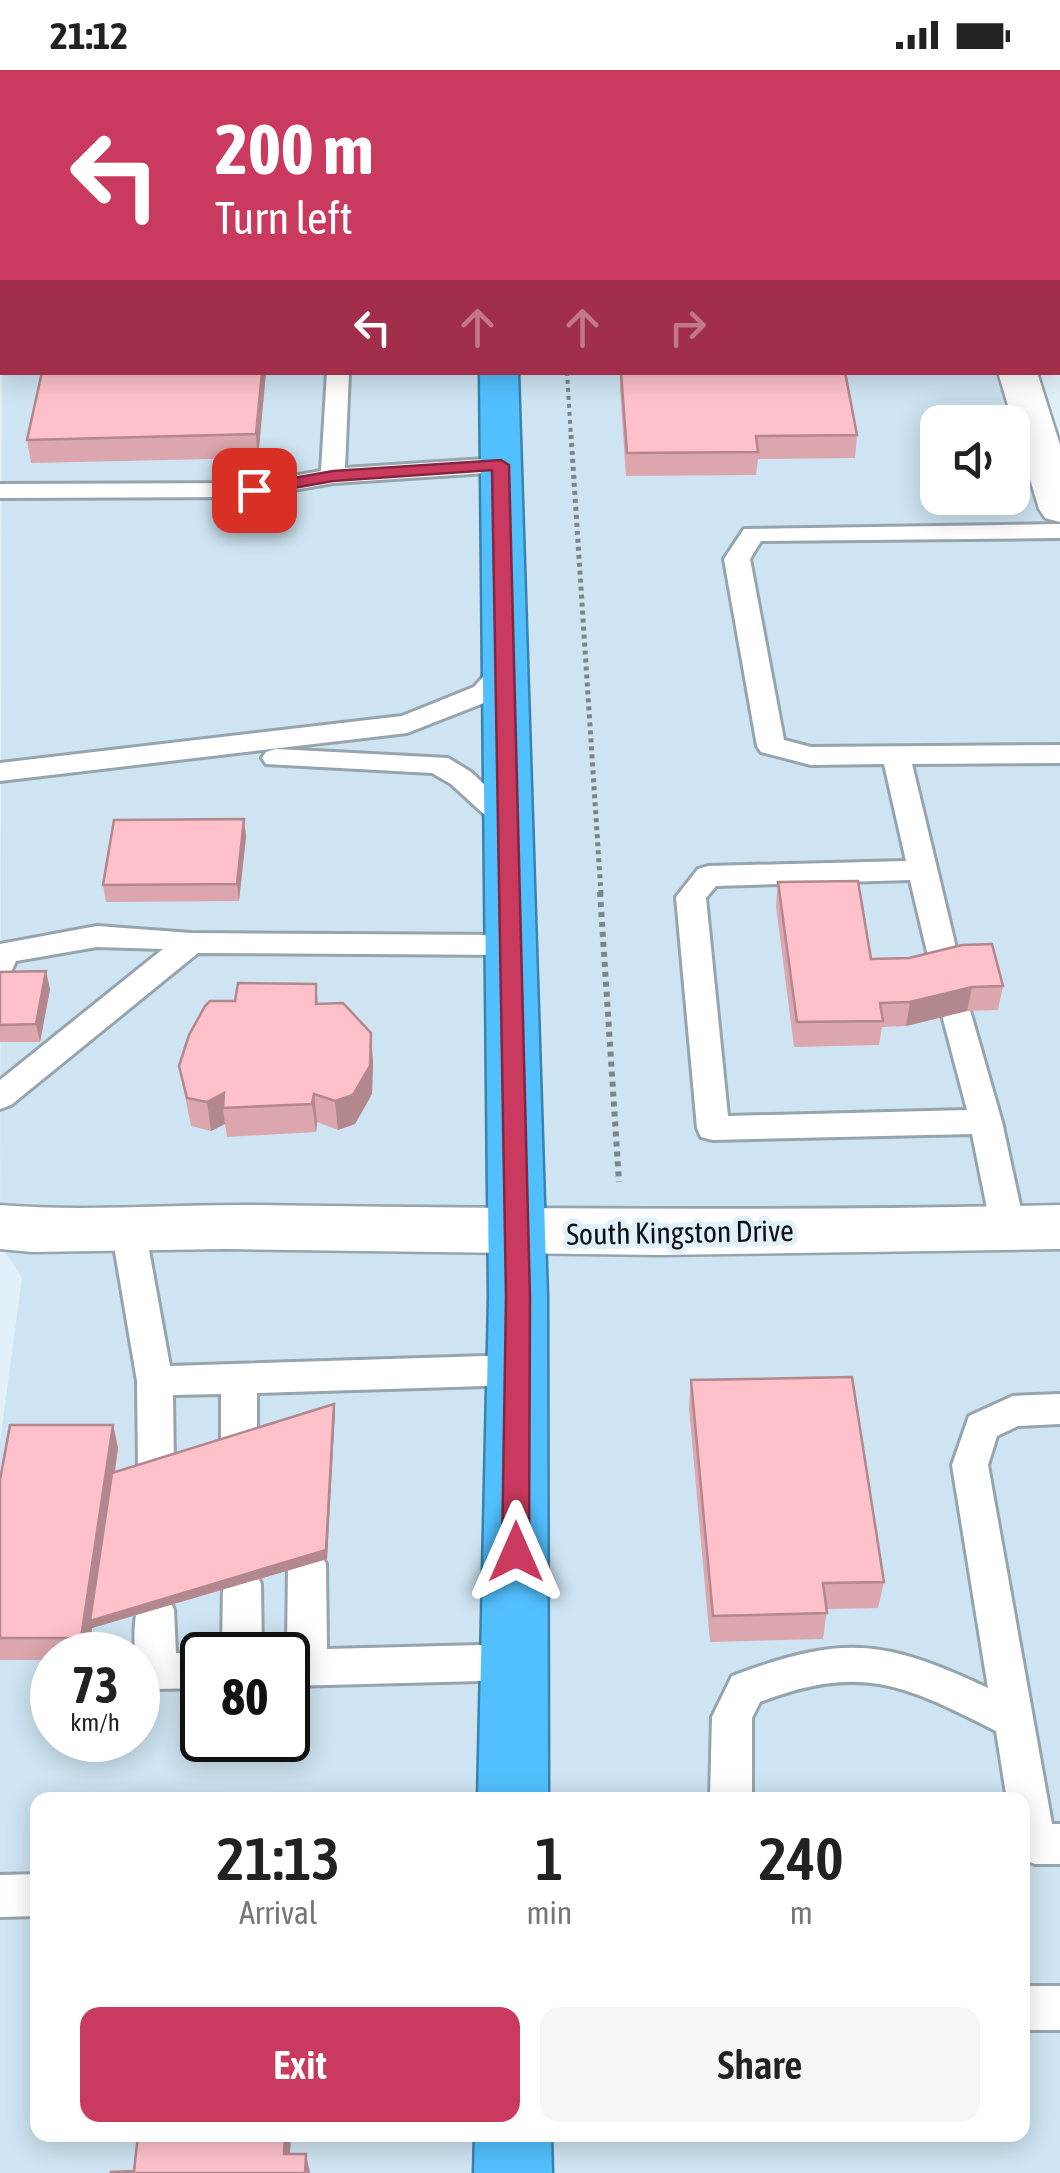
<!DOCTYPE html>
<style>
:root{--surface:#fff;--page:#f6f6f6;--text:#222;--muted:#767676;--accent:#ca3a5e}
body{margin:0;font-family:"Asap Condensed",sans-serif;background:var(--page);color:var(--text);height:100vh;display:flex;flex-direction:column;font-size:38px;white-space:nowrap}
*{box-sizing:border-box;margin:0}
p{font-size:32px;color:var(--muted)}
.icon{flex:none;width:55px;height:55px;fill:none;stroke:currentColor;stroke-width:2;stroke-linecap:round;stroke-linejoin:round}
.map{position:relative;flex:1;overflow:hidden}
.panel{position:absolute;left:30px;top:1722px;width:1000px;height:350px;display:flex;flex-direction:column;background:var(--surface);border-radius:20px;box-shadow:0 5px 25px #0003}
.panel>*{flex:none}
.hud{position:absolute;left:0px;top:0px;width:1060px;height:305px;box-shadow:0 5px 25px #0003;background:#ca3a5e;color:#fff;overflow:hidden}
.buttons{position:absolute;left:920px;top:335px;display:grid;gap:20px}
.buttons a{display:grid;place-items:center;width:110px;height:110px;border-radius:20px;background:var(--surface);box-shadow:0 5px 25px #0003;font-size:50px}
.speed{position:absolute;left:30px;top:1562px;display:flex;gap:20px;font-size:50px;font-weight:700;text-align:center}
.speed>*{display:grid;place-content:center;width:130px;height:130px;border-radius:50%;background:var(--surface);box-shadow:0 5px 25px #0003;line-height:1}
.speed small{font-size:25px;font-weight:400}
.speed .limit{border:5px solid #111;border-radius:15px;background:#fff;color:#111}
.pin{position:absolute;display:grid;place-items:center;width:85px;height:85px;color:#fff;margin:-42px;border-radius:20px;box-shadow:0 5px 15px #0006}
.me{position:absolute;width:110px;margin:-55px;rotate:0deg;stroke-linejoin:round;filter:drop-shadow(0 0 8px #0008)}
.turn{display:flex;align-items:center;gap:35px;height:210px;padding:0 50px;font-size:45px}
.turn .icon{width:130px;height:130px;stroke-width:2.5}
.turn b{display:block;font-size:70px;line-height:85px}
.lanes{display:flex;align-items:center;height:95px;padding:0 50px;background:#0003;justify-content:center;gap:50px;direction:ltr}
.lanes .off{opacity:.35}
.eta{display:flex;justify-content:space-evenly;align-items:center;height:170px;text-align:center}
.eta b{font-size:60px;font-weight:600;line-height:70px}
.primary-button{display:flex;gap:20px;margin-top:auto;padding:20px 50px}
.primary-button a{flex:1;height:115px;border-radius:20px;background:var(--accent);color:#fff;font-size:40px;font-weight:600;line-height:115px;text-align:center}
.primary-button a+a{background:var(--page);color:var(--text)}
.status{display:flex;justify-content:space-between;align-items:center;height:70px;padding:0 50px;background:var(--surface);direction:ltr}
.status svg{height:28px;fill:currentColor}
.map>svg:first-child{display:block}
.built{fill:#cee4f2;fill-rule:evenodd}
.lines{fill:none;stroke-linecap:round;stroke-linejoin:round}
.lane-casing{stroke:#96a4ad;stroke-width:6}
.street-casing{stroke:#96a4ad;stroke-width:5}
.secondary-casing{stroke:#96a4ad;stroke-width:5}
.highway-casing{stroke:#3a83ad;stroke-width:5}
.path-far2{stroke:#7b848b;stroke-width:4;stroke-dasharray:4 4;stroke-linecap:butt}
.path-far1{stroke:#7b848b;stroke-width:5;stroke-dasharray:4 4;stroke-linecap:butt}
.path{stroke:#7b848b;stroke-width:6;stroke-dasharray:5 5;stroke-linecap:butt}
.lane{fill:#fff;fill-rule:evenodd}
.street{fill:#fff;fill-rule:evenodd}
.secondary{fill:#fff;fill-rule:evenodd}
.highway{fill:#52c0fe;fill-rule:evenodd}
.wall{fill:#dba6ad}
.shaded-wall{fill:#b2878d}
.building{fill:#ffc1c9;stroke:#b2878d;stroke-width:2.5}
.route{fill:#ca3a5e;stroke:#83263d;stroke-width:2.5}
.labels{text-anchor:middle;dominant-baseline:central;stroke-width:10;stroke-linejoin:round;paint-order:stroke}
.street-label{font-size:30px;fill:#0d1216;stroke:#e2f0fa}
</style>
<div class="status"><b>21:12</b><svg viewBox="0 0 49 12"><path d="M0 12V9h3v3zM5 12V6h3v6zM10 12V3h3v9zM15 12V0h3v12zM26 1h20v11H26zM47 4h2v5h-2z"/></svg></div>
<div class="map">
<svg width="1060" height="2103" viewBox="0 0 1060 2103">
<rect width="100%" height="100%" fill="#e2f0fa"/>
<path class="built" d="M2,258V302L1033,303L1060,382V2103H0V1371L22,1208L0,1174ZM938,352H1012V428H938ZM52,1585H138V1670H52ZM202,1585H288V1670H202ZM38,1730H1022V2065H38Z"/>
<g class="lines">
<g class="lane-casing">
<g id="lane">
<rect x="0" y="280" width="2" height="14"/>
<path d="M327,302H349L345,398L501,388L513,395L501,402L333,413L254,427L0,428V414L254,413L321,401Z"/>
<path d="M1060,454V468L761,471L750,489L784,670L811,677L1060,675V693L912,694L962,903L958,911L947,914L936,911L932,903L910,810L716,816L706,828L728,1046L967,1040L942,945L947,937L958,934L969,937L1002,1052L1025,1158L1020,1167L1008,1171L996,1167L991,1158L972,1064L713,1070L701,1067L697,1058L676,827L698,799L708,796L906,791L884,694L811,695L761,682L757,676L724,489L744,459Z"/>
<path d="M505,590L518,598L494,629L407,663L0,711V693L402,646L474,617L496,592Z"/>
<path d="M276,679L448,688L471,702L522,750L518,757H498L451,714L432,703L266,694L262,688L266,682Z"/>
<path d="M97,856L191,863L511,865L522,868L526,875L522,882L511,885L198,883L11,1035L0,1039V1010L163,879L97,877L16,891L11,902L0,905V874Z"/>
<path d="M128,1145L140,1149L145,1158L170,1296L518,1285L531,1290L536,1300L531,1310L518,1315L257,1323V1372L252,1383L239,1387L226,1383L221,1372V1324L173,1325L174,1398L169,1409L156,1414L143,1409L138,1398L137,1311L111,1158L116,1149Z"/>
<path d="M1060,1324V1354L1018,1356L997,1366L988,1395L1052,1754H1060V1794H1035L1022,1789V1730H1007L996,1661C904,1615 862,1593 760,1632L752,1648V1730H710L712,1647L732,1606C842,1565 882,1568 988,1618L952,1395L969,1346L1013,1326Z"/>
<path d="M307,1477L320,1482L326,1494L327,1579L515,1574L529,1579L535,1592L529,1605L515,1610L288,1616V1585H275L287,1580L288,1494L294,1482Z"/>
<path d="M242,1497L256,1502L261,1514L262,1585H222L223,1514L228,1502Z"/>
<path d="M155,1523L169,1528L174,1540L176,1583L210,1585H202V1618L157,1619L143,1614C133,1592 131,1550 141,1528Z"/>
<path d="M38,1804V1846L0,1847V1805Z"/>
<rect x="1022" y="1916" width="38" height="44"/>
</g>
</g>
<g class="street-casing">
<g id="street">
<path d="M998,302H1037L1060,375V452L1045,448L1039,439Z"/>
<path d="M0,1135C86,1142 171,1134 257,1135C525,1139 792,1141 1060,1135V1179L658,1185L225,1179L32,1182L0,1179Z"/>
</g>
</g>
<g class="secondary-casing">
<rect id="secondary" x="1058" y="269" width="2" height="22"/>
</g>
<g class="highway-casing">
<g id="highway">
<rect x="470" y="0" width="32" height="2"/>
<path d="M480,302H518L547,1227L548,1730H478L489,1227Z"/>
<path d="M475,2065H551L552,2103H474Z"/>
</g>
</g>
<path class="path-far2" d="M567,302L571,368"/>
<path class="path-far1" d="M571,365L601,824"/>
<path class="path" d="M600,822L619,1112"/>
<use href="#lane" class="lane"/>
<use href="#street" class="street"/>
<use href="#secondary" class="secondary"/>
<use href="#highway" class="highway"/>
</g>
<g class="wall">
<path d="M1058,111H1060V215L1058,216Z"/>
<rect x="0" y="137" width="2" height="47"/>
<path d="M42,302H266L258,388L31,393L27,370Z"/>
<path d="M620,302H845L857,365L855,388L758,389L756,405L626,406L620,319Z"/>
<path d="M244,749L246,767L239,831L106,832L103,815Z"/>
<path d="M778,812L871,889L1003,916L998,940L967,941L906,956L882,957L879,975L794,977L776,836Z"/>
<path d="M0,902L50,919L40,972H0Z"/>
<path d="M316,914L318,934L373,992L372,1024L355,1054L338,1060L317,1052L316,1062L227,1067L225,1054L211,1061L191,1056L179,996L235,931Z"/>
<path d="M691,1310L884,1512L878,1538L827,1539L823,1569L710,1572L689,1338Z"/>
<path d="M334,1334L335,1342L327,1489L92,1558L88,1585H52V1590H0V1410L113,1355L118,1378L115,1402Z"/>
</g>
<g class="shaded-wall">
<path d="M1060,184V215L1058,216V185Z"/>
<path d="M262,302H266L258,388L256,364Z"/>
<path d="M244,749L246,767L239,831L237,814Z"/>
<path d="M46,901L50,919L40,972L36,954Z"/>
<path d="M972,917L967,941L906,956L910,932Z"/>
<path d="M371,963L373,992L372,1024L355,1054L338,1060L335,1031Z"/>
<path d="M224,1023L223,1038L225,1054L211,1061L207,1032Z"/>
<path d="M314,1024L317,1052L316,1062L312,1034Z"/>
<path d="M334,1334L335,1342L327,1489L92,1558L88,1585H86L81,1568L113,1355L118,1378L93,1550Z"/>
<path d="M285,2065H291L289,2103L284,2084Z"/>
<path d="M306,2084L310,2103H305Z"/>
</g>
<g class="building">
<path d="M240,0H291L290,2H240Z"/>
<path d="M848,0H972L973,2H849Z"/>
<path d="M1058,111H1060V137L1058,128Z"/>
<rect x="0" y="137" width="2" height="30"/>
<path d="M1058,167L1060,169V184L1058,185Z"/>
<path d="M42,302H262L256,364L27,370Z"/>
<path d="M621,302H845L857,365L756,366L758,382L627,383Z"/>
<path d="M244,749L237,814L103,815L114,750Z"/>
<path d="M858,811L871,889L909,888L962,875L992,874L1003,916L972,917L910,932L880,933L883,951L797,952L778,812Z"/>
<path d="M46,901L36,954L0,955V902Z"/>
<path d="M238,913L316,914V934L343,933L371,963L370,996L353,1025L335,1031L314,1024L312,1034L223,1038L224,1023L207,1032L187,1028L179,996L189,965L205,936L210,931H235Z"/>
<path d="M852,1307L884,1512L823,1513L827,1543L713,1546L691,1310Z"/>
<path d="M334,1334L326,1480L90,1551L112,1403Z"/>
<path d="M10,1355H113L81,1568H0V1410Z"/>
<path d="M138,2065H285L284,2084H306L305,2103H111V2102L134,2101Z"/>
</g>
<path class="route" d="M501,390L509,395L530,1227L529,1482L525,1490L516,1494L506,1490L502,1482L506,1227L492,400L333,411L254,425L245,420L254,415L333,401Z"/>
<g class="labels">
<g class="street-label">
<text transform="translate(680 1162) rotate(-1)">South Kingston Drive</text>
</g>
</g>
</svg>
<div class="buttons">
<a><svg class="icon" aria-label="sound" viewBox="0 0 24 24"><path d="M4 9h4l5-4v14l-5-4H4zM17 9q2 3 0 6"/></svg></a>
</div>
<div class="speed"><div>73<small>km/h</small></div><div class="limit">80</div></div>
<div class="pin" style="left:254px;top:420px;background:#d93025"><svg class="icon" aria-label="arrive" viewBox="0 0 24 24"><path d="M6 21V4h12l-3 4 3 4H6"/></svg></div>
<svg class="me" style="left:516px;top:1482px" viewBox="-20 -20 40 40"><path d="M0-17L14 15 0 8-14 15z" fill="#ca3a5e" stroke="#fff" stroke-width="4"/></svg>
<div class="hud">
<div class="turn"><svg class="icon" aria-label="left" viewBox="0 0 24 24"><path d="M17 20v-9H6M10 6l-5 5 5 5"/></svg><div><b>200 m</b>Turn left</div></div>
<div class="lanes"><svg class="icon" aria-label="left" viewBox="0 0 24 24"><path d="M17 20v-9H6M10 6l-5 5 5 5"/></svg><svg class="icon off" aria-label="ahead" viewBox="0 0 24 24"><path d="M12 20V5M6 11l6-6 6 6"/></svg><svg class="icon off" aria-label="ahead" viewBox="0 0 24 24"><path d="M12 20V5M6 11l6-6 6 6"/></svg><svg class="icon off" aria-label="right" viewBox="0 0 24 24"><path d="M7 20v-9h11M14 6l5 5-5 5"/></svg></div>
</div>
<section class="panel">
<div class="eta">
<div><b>21:13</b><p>Arrival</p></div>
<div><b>1</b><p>min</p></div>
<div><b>240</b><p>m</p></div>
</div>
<div class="primary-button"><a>Exit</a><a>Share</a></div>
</section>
</div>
